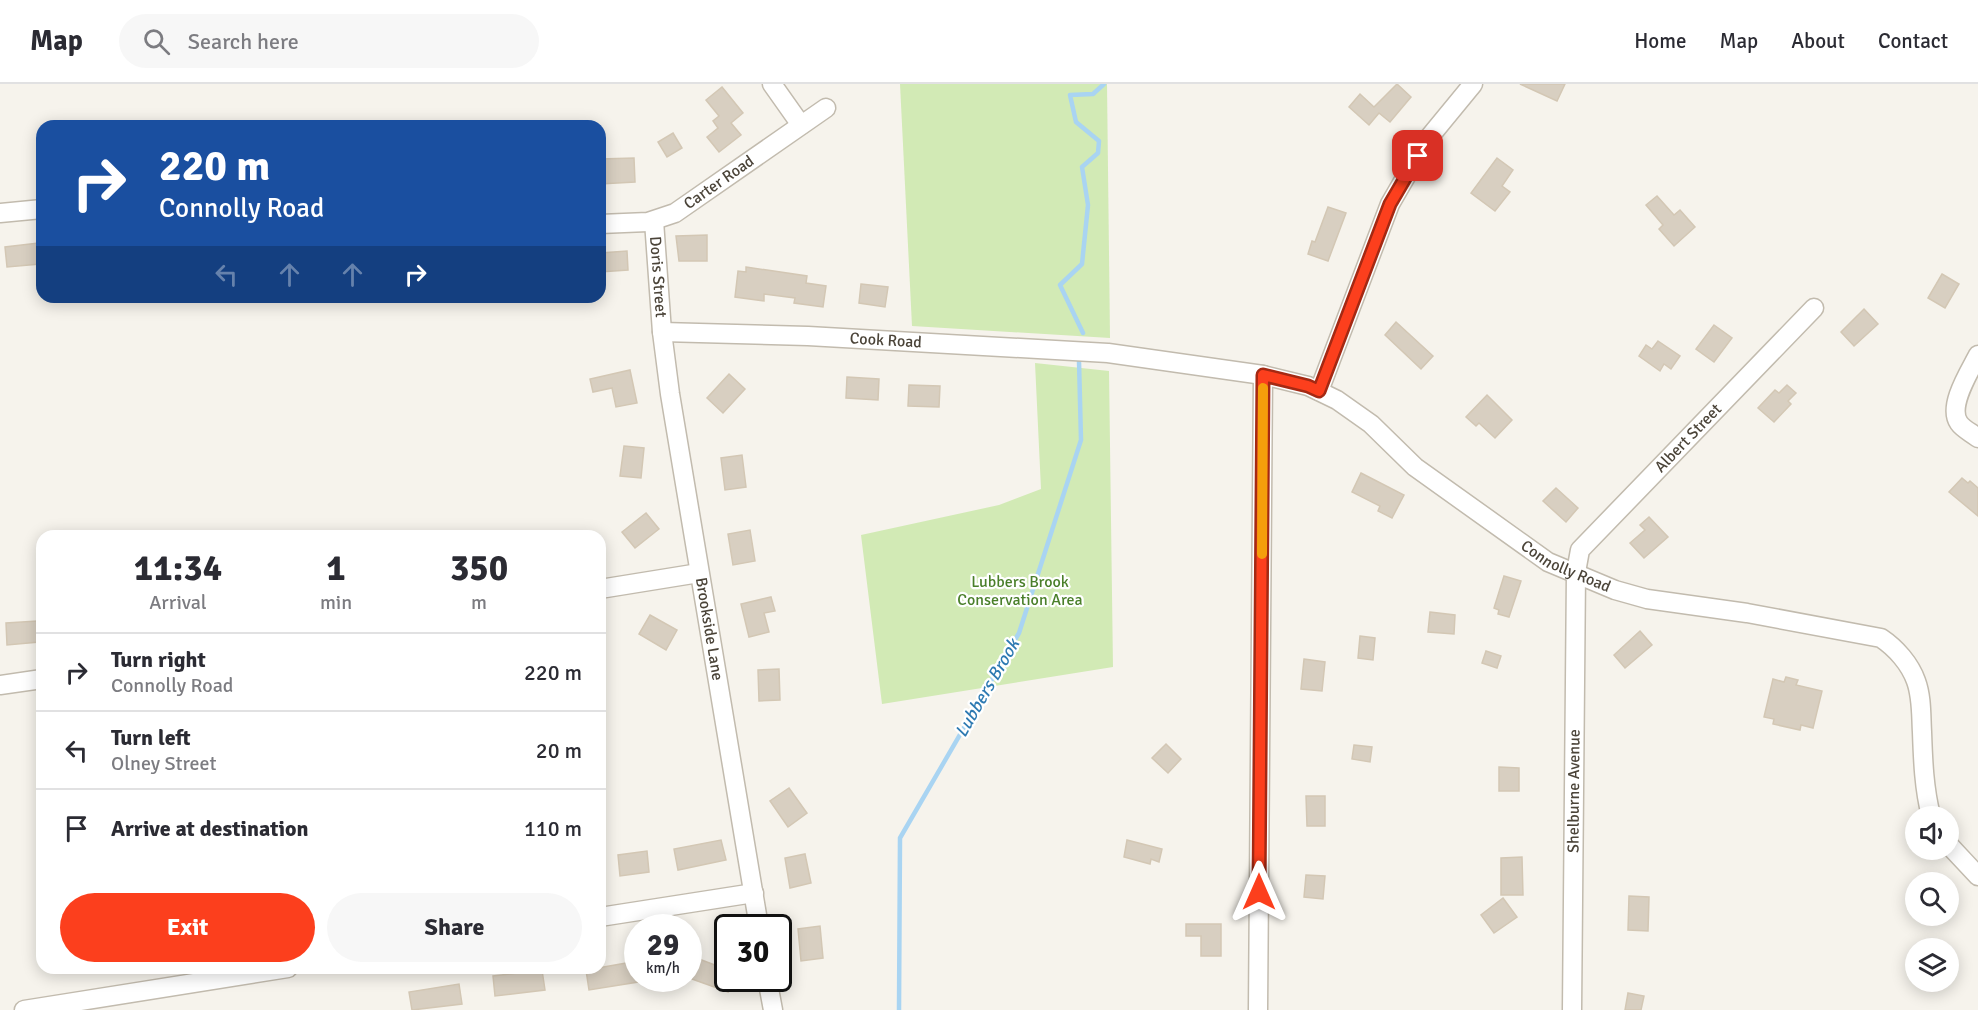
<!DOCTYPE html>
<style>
:root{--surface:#fff;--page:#f7f7f7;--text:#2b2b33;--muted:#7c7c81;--line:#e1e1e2;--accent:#fc3f1d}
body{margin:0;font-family:Signika,sans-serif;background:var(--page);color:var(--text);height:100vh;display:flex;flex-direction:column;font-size:22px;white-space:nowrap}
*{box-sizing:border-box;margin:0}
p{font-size:20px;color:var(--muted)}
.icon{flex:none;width:33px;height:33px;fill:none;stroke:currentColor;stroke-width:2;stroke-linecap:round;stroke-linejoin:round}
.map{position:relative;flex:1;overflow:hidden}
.sheet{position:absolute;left:36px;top:446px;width:570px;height:444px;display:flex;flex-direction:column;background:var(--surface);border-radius:18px;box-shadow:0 3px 15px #0003}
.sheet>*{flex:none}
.banner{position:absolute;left:36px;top:36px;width:570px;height:183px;border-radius:18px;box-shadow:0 3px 15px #0003;background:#1a4fa0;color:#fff;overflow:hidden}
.fabs{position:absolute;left:1905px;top:722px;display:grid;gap:12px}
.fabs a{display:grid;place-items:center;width:54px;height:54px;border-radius:50%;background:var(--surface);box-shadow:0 3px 15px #0003;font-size:30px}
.speed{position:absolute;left:624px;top:830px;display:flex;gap:12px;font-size:30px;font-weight:700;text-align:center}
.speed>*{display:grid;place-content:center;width:78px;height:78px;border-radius:50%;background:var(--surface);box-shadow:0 3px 15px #0003;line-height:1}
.speed small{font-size:15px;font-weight:400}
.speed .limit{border:3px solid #111;border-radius:9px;background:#fff;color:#111}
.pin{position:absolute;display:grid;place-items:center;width:51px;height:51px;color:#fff;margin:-26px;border-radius:12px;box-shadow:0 3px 9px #0006}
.me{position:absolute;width:66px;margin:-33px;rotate:0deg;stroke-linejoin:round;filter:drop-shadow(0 0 4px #0008)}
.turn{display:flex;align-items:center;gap:21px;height:126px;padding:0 24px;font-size:27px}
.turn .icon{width:78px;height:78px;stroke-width:2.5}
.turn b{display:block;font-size:42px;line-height:51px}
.lanes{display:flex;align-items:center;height:57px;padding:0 24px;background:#0003;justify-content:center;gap:30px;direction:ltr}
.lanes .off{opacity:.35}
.eta{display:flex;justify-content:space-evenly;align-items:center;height:102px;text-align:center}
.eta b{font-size:36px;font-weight:700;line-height:42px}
.button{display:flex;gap:12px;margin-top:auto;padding:12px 24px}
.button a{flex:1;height:69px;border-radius:36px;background:var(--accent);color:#fff;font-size:24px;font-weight:700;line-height:69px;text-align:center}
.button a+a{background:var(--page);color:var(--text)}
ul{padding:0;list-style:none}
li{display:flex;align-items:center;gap:18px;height:78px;padding:0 24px;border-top:2px solid var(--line)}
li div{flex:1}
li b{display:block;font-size:22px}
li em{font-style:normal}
header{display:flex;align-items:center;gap:36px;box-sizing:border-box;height:84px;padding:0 30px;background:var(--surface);border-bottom:2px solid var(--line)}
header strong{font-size:28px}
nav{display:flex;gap:33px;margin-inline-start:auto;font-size:21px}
.search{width:420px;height:54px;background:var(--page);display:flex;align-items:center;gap:15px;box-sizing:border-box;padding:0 21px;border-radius:33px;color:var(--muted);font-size:22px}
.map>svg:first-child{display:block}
.green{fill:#d2eab5}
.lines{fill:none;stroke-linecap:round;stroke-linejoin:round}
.stream{stroke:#a9d4f2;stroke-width:4.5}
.building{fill:#d8cfc1;stroke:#d3c7b4;stroke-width:1.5}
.minor-casing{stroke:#c2bbae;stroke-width:21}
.minor{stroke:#fff;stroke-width:18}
.route-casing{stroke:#a42913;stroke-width:15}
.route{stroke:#fc3f1d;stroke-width:10}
.slow{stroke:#f59e0b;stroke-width:10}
.labels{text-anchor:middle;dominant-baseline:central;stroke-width:4.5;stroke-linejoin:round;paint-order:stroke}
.street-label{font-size:16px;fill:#4b4439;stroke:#fff}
.park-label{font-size:16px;fill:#4a7f2a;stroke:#fff}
.water-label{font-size:18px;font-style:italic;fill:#2e7ab2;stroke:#fff}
</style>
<header>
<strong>Map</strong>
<div class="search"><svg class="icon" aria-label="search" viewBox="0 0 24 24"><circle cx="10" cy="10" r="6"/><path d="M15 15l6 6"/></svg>Search here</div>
<nav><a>Home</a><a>Map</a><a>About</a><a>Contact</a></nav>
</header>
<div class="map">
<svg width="1978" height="926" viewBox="0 0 1978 926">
<rect width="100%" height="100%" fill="#f6f3ec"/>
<g class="green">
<path d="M900,0H1107L1110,254L912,242Z"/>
<path d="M1035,279L1109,287L1113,583L882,620L861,451L999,421L1041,405Z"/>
</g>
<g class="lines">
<g class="stream">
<path d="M1083,249L1060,201L1082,180L1088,121L1082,83L1098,69L1099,57L1076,38L1070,11L1093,10L1104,0"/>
<path d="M899,926L900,754L1019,549L1081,356L1079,277"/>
</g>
</g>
<g class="building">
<path d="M1397,0L1411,13L1390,38L1379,29L1369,41L1349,23L1360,10L1374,23Z"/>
<path d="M1520,0H1565L1557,17Z"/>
<path d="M722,3L743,29L731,39L741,51L719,68L707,53L718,44L713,37L719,32L706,16Z"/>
<path d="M673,49L682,64L667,73L658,58Z"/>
<path d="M634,74L635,98L600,100V75Z"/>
<path d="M1497,74L1513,86L1502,102L1510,108L1495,127L1471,109Z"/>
<path d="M1657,112L1674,131L1680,126L1695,143L1674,162L1659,145L1663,141L1646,121Z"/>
<path d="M1328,123L1346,129L1328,177L1308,170L1312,157L1315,158Z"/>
<path d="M707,151V177H679L676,152Z"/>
<path d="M38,159L40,180L7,183L5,163Z"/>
<path d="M627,167L628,186L600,188V169Z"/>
<path d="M746,183L807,192L806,199L826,202L823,223L794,219L795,214L764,210V217L735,213L738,187L746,188Z"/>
<path d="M1942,190L1959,200L1945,224L1928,214Z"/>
<path d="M861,200L888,203L885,223L859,219Z"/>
<path d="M1864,225L1878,240L1854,262L1841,248Z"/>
<path d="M1396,238L1433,272L1421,285L1385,251Z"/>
<path d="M1714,241L1732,254L1714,278L1696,265Z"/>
<path d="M1658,257L1680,272L1671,285L1664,280L1660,287L1639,272L1646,261L1652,265Z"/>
<path d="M630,286L637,319L616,323L612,304L593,308L590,295Z"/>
<path d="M729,290L745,305L723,329L707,314Z"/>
<path d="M847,293L879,295L878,316L846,314Z"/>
<path d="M909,301L940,302L939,323L908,322Z"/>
<path d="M1787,301L1796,309L1788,317L1791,320L1774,338L1758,324L1775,306L1779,309Z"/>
<path d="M1487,311L1512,336L1495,354L1479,339L1476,342L1466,333Z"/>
<path d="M624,362L644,364L641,394L620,392Z"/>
<path d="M742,371L746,403L725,406L721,374Z"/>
<path d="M1361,389L1404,411L1392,434L1378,427L1380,422L1352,408Z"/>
<path d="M1962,394L1968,399L1970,397L1978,404V432L1949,408Z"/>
<path d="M1556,404L1578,424L1566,438L1543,417Z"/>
<path d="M646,429L659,445L635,464L622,448Z"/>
<path d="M1649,433L1668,453L1644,474L1630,459L1645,446L1640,441Z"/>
<path d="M750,446L755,477L733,481L728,450Z"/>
<path d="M1504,492L1521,497L1509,533L1498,530L1499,526L1494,524Z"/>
<path d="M771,513L775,527L764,529L769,548L749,553L741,520Z"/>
<path d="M1430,528L1455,531L1454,550L1428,548Z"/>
<path d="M650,531L677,546L666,566L639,550Z"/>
<path d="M37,537L39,558L7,561L6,539Z"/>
<path d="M1640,547L1652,561L1625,584L1614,571Z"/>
<path d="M1360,552L1375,554L1373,576L1358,574Z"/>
<path d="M1486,567L1501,572L1497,584L1482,579Z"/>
<path d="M1304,575L1325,578L1322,607L1301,605Z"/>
<path d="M779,585L780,616L759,617L758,586Z"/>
<path d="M1786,593L1798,596L1796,601L1822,607L1813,644L1801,641L1800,646L1773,640L1774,635L1764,633L1773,595L1784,598Z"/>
<path d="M1166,660L1181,675L1168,689L1152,674Z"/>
<path d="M1354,661L1372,663L1370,678L1352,675Z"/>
<path d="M1499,683L1519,684V707H1499Z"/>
<path d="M789,704L807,729L788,743L770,717Z"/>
<path d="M1306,712H1325V742H1307Z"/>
<path d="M721,756L726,776L678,786L674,765Z"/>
<path d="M1127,756L1162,765L1159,778L1151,775L1150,780L1124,773Z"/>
<path d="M647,767L649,788L620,792L618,771Z"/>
<path d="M805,770L811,799L790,804L785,774Z"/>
<path d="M1522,773L1523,811H1501V774Z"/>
<path d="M1306,791L1325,792L1323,815L1304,813Z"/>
<path d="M1629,812L1649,813L1648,847L1628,846Z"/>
<path d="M1503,814L1517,833L1494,849L1481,831Z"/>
<path d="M1186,840H1221V872H1201V852H1186Z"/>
<path d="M820,842L823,874L801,877L798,845Z"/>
<path d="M699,875L728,886V908L692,895Z"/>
<path d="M638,877V898L589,906L586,886Z"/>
<path d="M542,886L545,906L495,912L493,892Z"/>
<path d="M459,900L462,920L412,926L409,908Z"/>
<path d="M1628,909L1644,912L1641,926H1625Z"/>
</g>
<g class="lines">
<g class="minor-casing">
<g id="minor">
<path d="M772,0L801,41"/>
<path d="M0,129L42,125"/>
<path id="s1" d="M654,137L662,248L670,310L759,843"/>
<path id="s2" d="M600,140L648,138L675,129L826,24"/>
<path id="s3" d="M662,248L808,252L1108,269L1263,291L1308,302L1337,316L1371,340L1415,383L1548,478L1615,506L1647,515L1747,529L1881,554C1896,564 1910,580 1916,597C1922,613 1921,632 1922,648C1923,677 1924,704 1931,732"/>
<path d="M1978,271C1970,287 1947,322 1959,339C1963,345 1972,349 1978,354"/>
<path d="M1319,307L1390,120L1427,56L1473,0"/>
<path d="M600,505L699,489"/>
<path d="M0,601L42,595"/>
<path d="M1948,760L1978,792"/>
<path d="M600,833L754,809"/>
<path d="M767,894L773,926"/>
<path d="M24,926L288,884"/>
<path d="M1258,926L1263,291"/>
<path id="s4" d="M1572,926L1576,488L1580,466L1814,224"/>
</g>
</g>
<use href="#minor" class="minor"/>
</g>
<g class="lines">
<g class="route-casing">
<path id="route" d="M1259,808L1263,291L1308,302L1319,307L1390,120L1418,72"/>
</g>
<use href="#route" class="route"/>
<path class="slow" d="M1262,470L1263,304"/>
</g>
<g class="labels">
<g class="street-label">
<text stroke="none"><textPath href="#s2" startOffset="130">Carter Road</textPath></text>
<text stroke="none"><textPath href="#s1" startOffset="56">Doris Street</textPath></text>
<text stroke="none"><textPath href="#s3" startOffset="224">Cook Road</textPath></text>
<text stroke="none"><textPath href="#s4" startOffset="616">Albert Street</textPath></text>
<text stroke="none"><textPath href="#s3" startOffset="966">Connolly Road</textPath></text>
<text stroke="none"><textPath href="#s1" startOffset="412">Brookside Lane</textPath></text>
<text stroke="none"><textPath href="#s4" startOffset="219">Shelburne Avenue</textPath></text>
</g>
<g class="park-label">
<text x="1020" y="498">Lubbers Brook<tspan x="1020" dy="18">Conservation Area</tspan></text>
</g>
<g class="water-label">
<text transform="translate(987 604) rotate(-60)">Lubbers Brook</text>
</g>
</g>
</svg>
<div class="fabs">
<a><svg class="icon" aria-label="sound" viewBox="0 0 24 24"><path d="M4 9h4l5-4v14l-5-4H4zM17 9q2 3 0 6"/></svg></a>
<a><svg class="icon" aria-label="search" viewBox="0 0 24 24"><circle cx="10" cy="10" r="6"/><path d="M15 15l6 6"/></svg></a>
<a><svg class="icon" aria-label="layers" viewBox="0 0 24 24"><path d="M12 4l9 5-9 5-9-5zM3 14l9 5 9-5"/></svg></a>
</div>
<div class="speed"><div>29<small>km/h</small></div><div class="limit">30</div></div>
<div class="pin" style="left:1418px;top:72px;background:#d93025"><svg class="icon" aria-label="arrive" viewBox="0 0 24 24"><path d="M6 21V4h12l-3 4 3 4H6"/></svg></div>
<svg class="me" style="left:1259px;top:808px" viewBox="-20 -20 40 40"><path d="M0-17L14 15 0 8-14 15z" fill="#fc3f1d" stroke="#fff" stroke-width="4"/></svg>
<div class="banner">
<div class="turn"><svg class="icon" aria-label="right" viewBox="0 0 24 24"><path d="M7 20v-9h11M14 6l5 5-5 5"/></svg><div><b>220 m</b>Connolly Road</div></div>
<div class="lanes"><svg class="icon off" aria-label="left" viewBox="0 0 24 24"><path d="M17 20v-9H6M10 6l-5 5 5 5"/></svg><svg class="icon off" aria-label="ahead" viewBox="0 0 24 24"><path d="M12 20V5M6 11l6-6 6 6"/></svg><svg class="icon off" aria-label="ahead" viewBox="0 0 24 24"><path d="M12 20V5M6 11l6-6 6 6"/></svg><svg class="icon" aria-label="right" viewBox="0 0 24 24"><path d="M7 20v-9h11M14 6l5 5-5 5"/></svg></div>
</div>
<section class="sheet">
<div class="eta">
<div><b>11:34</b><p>Arrival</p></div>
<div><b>1</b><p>min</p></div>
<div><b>350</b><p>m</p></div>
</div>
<ul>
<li><svg class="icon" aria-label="right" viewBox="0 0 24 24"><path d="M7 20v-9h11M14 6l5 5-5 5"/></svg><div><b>Turn right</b><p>Connolly Road</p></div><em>220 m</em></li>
<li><svg class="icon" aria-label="left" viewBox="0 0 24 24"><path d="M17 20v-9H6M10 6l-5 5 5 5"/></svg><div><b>Turn left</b><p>Olney Street</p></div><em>20 m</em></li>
<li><svg class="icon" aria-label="arrive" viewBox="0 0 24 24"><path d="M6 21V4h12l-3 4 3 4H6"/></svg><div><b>Arrive at destination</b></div><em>110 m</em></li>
</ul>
<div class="button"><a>Exit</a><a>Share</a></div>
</section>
</div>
